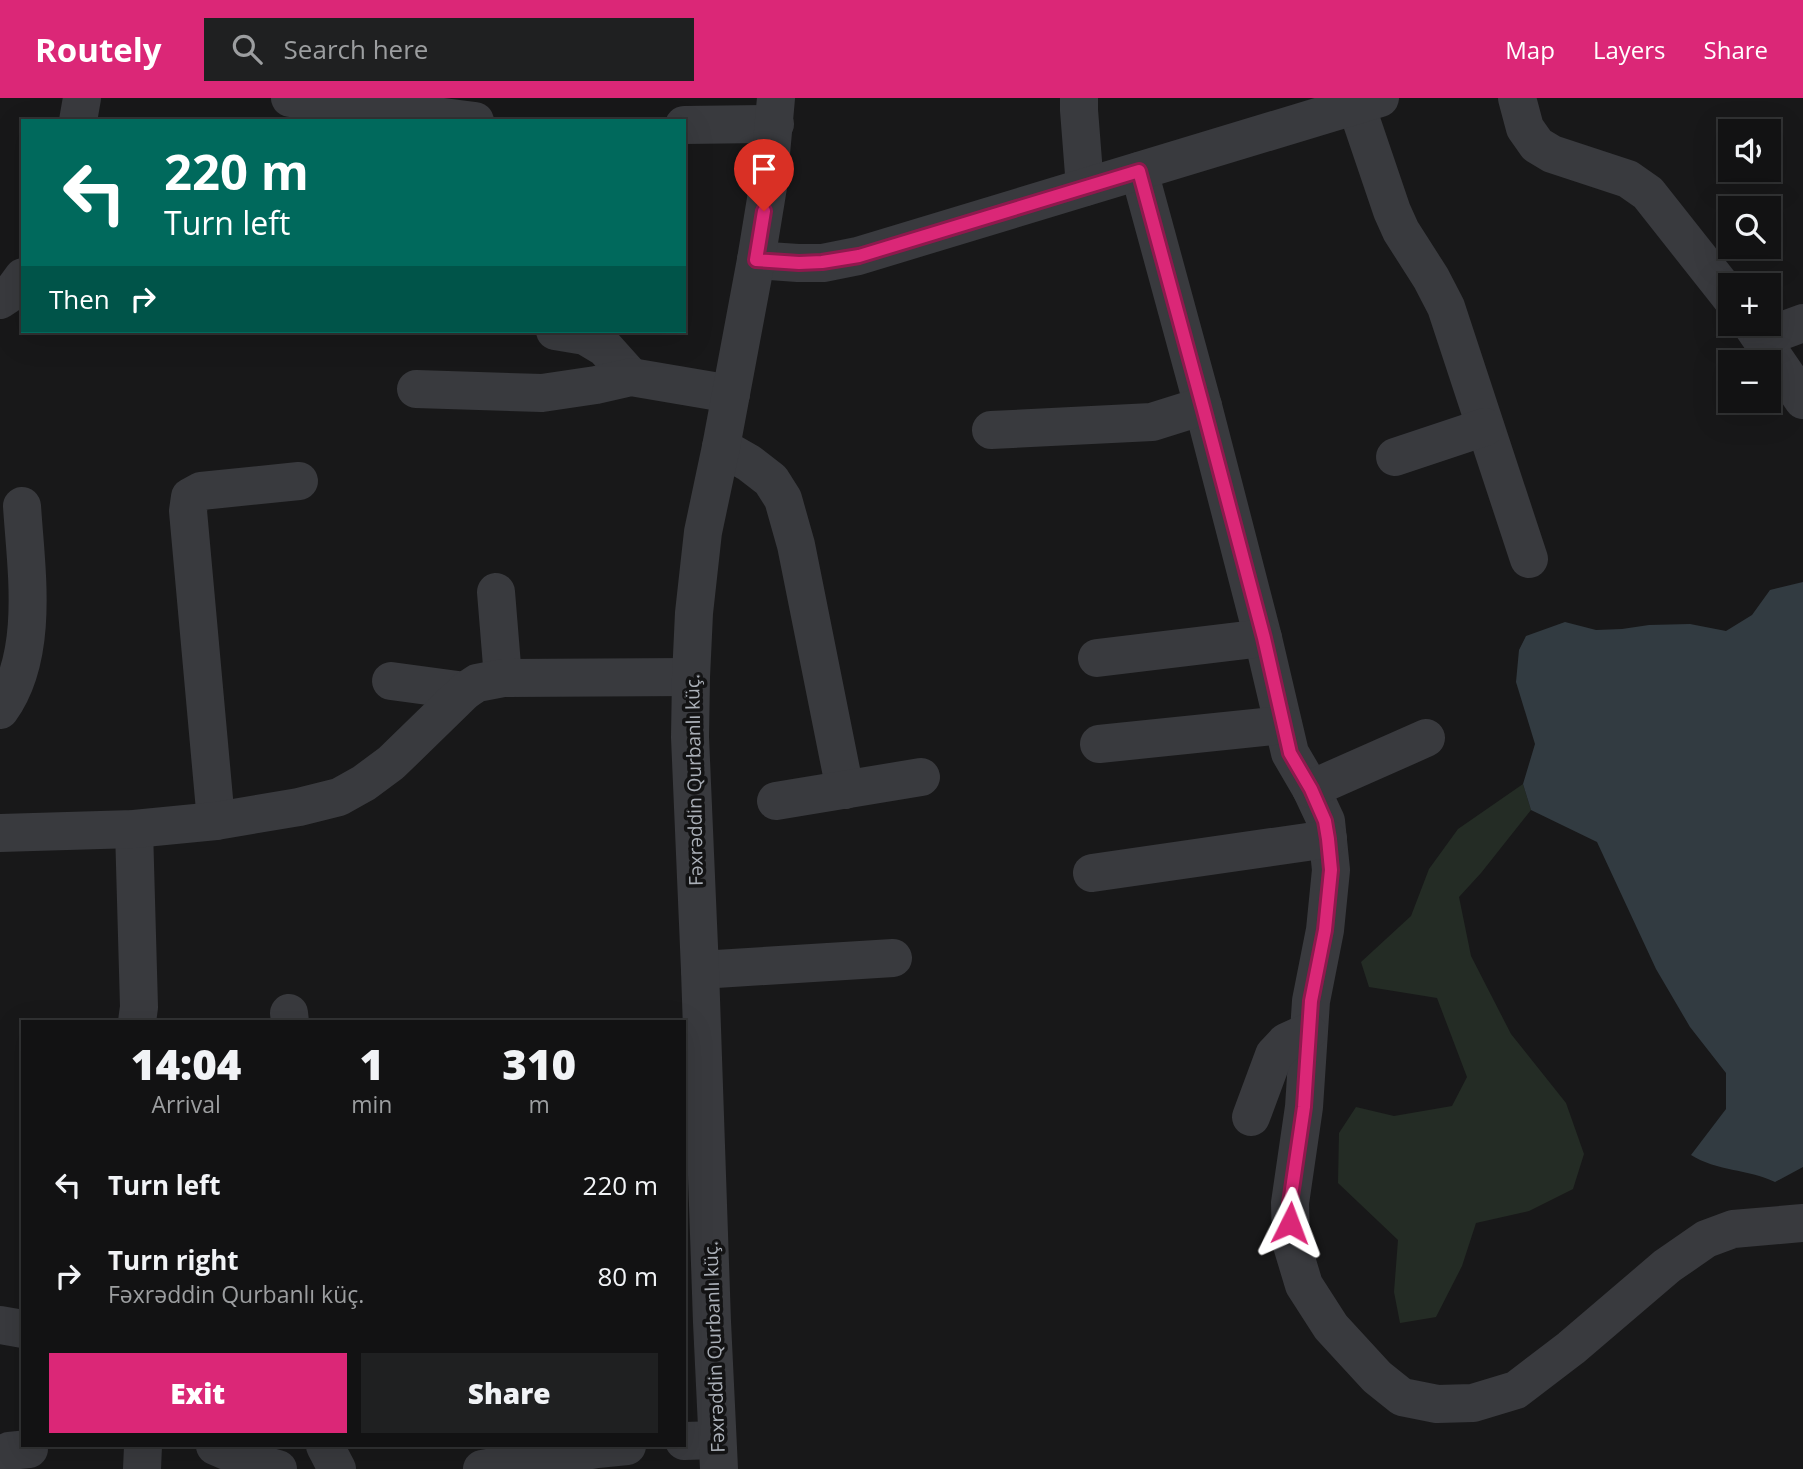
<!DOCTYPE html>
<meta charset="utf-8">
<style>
:root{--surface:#121213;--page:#1f2021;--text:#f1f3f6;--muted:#9c9ea0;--line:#313233;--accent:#db2777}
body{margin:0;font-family:"Open Sans",sans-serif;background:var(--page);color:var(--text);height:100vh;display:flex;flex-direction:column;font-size:26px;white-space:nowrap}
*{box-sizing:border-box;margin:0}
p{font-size:23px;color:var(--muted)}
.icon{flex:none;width:38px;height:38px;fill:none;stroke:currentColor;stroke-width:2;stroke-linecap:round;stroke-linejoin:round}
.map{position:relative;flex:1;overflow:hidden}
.sheet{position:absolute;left:21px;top:922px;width:665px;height:427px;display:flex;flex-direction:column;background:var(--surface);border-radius:0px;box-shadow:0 7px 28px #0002,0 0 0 2px var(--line)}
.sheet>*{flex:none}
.guide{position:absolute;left:21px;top:21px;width:665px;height:214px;border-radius:0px;box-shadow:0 7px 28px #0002,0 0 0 2px var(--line);background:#00695c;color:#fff;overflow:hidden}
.controls{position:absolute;left:1718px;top:21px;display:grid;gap:14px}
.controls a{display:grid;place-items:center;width:63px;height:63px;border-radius:0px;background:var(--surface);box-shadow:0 7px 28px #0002,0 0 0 2px var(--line);font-size:35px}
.pin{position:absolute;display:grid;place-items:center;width:60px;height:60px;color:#fff;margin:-72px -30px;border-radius:50% 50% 50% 0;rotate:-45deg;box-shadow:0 0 7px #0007}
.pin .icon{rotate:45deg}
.me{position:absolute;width:77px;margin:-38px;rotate:3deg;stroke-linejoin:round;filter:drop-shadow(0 0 5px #0008)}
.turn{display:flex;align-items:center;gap:24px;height:147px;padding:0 28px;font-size:32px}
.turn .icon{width:91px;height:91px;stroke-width:2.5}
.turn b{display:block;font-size:49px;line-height:60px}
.then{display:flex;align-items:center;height:66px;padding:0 28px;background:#0003;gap:14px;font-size:26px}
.eta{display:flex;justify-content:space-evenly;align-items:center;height:119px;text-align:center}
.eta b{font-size:42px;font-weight:800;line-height:49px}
.button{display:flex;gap:14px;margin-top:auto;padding:14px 28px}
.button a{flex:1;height:80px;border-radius:0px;background:var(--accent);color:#fff;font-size:28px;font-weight:800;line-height:80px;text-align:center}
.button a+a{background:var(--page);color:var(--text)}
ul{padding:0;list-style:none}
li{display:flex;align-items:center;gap:21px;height:91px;padding:0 28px}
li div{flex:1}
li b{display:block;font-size:26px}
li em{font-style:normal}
header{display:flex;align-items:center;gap:42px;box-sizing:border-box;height:98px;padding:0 35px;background:var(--accent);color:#fff}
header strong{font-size:33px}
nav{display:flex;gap:38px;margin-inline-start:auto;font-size:24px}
.search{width:490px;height:63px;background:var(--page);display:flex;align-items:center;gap:18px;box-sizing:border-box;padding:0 24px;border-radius:0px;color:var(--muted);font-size:26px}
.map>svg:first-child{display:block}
.green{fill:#242c25}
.water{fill:#323b41}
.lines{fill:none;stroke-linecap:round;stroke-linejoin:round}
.minor{stroke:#393a3e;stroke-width:38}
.route-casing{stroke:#8e194d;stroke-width:18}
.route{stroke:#db2777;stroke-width:12}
.labels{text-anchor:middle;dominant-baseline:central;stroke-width:7;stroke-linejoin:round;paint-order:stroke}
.street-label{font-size:19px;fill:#abb0b8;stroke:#131314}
</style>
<header>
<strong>Routely</strong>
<div class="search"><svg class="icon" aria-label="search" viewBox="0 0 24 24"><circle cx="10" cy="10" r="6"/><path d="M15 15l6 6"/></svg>Search here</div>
<nav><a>Map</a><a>Layers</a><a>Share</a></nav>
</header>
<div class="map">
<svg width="1803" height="1371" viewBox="0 0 1803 1371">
<rect width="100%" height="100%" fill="#181819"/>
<path class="green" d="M1523,686L1531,712L1481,775L1459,799L1471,858L1511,936L1566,1005L1584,1056L1573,1091L1529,1113L1476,1125L1462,1168L1436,1219L1400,1225L1394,1194L1398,1142L1338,1085L1339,1035L1356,1009L1394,1018L1452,1008L1467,979L1437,900L1369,889L1361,864L1411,818L1429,771L1458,731Z"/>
<path class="water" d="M1803,484V1069L1775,1084C1748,1071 1716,1073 1691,1057L1726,1011V975L1690,929L1656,871L1597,744L1531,712L1523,686L1535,646L1516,584L1519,552L1526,538L1565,524L1596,532L1622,531L1649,527L1690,526L1726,533L1752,517L1770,492Z"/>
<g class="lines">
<g class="minor">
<path d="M290,0L475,23"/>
<path d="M1079,0V12L1085,89"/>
<path d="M1517,0L1525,30L1537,47L1552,56L1628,81L1648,95L1731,200"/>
<path d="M1356,7L1392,113L1401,133L1431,180L1446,209L1529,461"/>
<path d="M78,23L82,0"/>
<path d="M684,27L775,26"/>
<path d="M1139,73L1203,308L1263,540L1290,655L1311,691L1326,723L1331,772L1325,832L1311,903L1304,1009L1290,1105L1291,1144L1304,1187L1331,1229L1377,1279L1402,1299L1437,1306L1473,1305L1516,1292L1571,1250L1667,1168L1706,1141L1733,1131L1803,1125"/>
<path d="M756,162L798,165H823L858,158L1380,0"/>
<path d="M0,202L12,194L23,179"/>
<path d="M1751,226L1803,302"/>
<path d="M555,233L585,238L605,250L631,279"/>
<path d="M1762,240L1803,225"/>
<path d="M416,291L542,295L596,287L631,279L731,296"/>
<path d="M991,332L1152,324L1203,308"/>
<path d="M721,349L749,365L771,382L783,401L796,447L845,692"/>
<path d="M1395,359L1485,329"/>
<path d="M496,494L503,580"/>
<path d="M1097,560L1263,540"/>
<path d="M391,583L465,593"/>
<path d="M0,612C40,557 26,471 22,408"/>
<path d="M1099,646L1283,627"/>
<path d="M1311,691L1426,640"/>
<path d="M776,703L921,679"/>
<path d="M216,723L188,413L190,399L201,393L299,383"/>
<path d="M134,731L139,909L137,924"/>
<path d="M0,735L134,731L216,723L299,709L339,699L364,685L391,665L465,593L477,585L503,580L691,579"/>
<path d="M1092,775L1328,741"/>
<path d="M700,872L893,860"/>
<path d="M289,915L290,924"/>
<path d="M1251,1019L1274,957L1286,944L1308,934"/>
<path d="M0,1227L23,1231"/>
<path d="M684,1343L717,1342"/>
<path d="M215,1348L252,1364L278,1371"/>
<path d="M325,1348L337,1371"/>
<path d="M0,1357L9,1353L29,1351"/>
<path d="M142,1371L143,1348"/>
<path d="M482,1371L597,1351L627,1348"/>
<path d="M719,1371L712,1224L700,872L690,639L691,579L694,515L703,434L721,349L756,162L768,89L776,0"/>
</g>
</g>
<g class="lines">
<g class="route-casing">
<path id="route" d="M764,113L756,162L799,165L822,164L859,158L1139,73L1203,309L1264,540L1290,655L1311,691L1325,723L1328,741L1331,772L1325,832L1311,903L1304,1009L1290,1105V1125"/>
</g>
<use href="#route" class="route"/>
</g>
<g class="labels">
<g class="street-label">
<text transform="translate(694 682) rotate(-91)">Fəxrəddin Qurbanlı küç.</text>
<text transform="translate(714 1249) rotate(-92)">Fəxrəddin Qurbanlı küç.</text>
</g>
</g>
</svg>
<div class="controls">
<a><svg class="icon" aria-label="sound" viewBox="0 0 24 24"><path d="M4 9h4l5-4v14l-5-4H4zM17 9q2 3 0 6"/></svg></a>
<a><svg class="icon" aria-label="search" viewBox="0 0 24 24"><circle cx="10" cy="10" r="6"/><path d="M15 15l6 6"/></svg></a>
<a>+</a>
<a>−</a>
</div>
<div class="pin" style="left:764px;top:113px;background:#d93025"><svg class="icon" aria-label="arrive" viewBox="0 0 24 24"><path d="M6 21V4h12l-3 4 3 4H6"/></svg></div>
<svg class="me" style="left:1290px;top:1125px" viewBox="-20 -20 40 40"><path d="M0-17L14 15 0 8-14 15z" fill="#db2777" stroke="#fff" stroke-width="4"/></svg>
<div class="guide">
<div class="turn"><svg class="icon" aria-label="left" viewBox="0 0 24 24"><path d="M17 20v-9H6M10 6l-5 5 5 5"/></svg><div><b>220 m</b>Turn left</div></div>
<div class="then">Then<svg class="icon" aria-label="right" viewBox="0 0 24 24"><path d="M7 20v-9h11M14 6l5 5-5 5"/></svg></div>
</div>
<section class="sheet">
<div class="eta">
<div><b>14:04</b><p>Arrival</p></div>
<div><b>1</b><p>min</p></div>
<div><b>310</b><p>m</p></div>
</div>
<ul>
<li><svg class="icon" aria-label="left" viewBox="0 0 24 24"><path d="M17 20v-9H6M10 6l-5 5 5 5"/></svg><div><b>Turn left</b></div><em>220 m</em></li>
<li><svg class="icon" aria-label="right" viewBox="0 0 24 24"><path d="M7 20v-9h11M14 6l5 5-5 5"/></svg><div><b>Turn right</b><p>Fəxrəddin Qurbanlı küç.</p></div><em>80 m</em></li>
</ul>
<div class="button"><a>Exit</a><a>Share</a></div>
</section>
</div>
